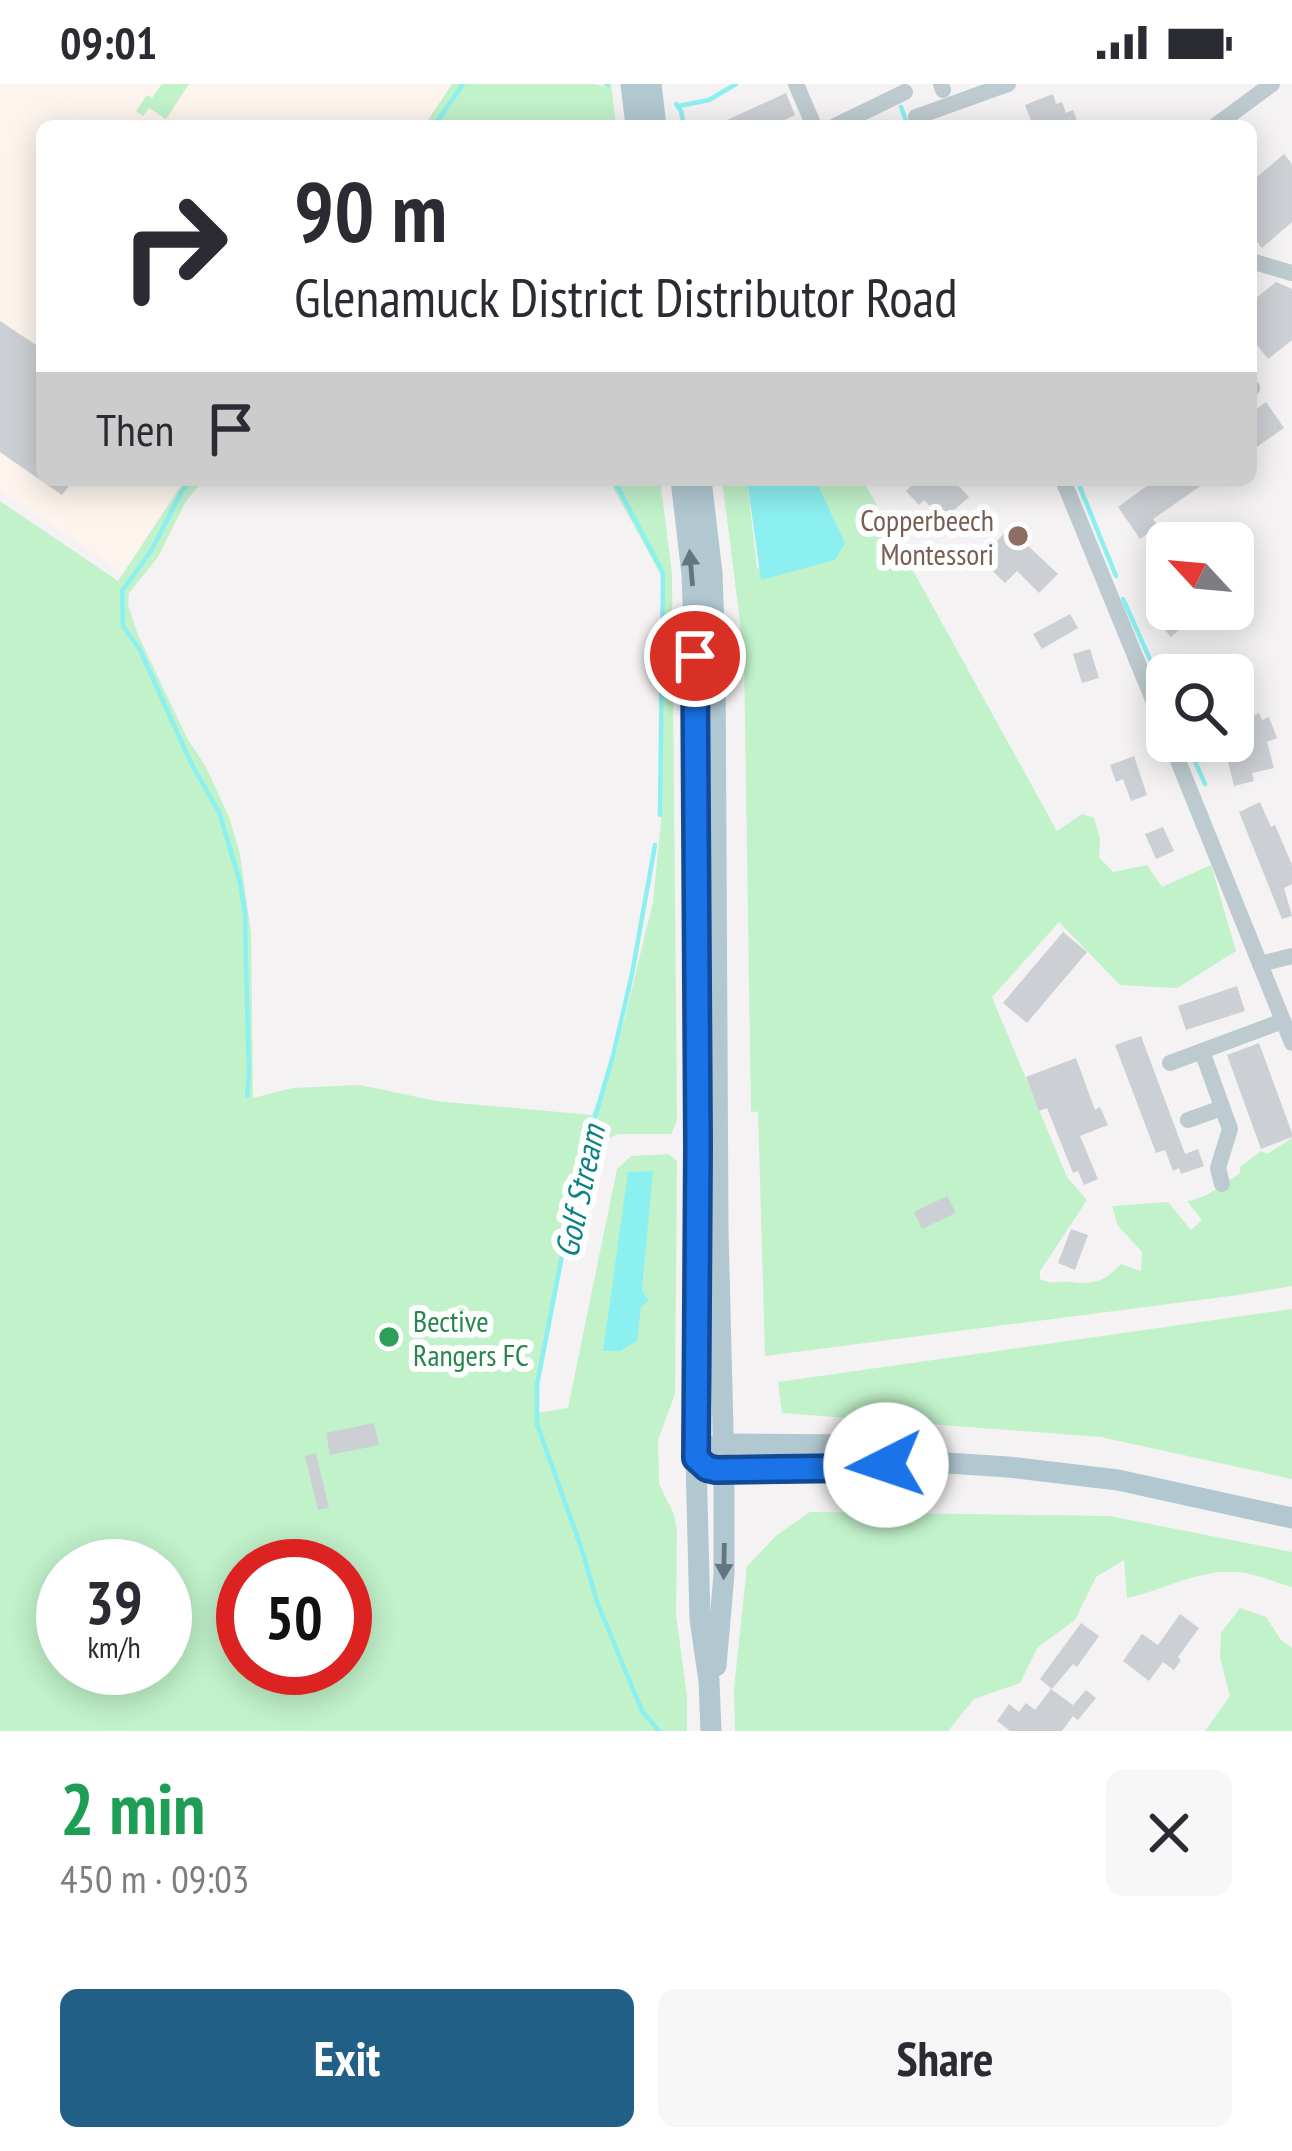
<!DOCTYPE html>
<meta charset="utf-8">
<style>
:root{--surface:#fff;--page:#f7f7f7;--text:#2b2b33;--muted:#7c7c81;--accent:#215f87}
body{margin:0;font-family:"PT Sans Narrow",sans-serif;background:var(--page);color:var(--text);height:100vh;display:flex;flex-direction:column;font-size:45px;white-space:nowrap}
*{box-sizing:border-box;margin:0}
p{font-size:39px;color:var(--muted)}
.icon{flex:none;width:66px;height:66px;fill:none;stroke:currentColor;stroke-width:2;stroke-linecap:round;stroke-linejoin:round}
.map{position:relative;height:1647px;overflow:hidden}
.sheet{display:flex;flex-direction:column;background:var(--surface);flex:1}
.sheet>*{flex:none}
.hud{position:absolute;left:36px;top:36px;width:1221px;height:366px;border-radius:18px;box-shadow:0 6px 30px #0003;background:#fff;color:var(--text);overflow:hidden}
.needle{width:78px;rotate:296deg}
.controls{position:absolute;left:1146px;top:438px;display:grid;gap:24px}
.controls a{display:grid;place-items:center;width:108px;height:108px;border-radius:18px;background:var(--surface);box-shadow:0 6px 30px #0003;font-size:60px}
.speed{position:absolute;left:36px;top:1455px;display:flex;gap:24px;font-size:60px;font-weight:700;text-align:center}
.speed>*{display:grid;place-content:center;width:156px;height:156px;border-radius:50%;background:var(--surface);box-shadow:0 6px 30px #0003;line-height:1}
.speed small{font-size:30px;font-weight:400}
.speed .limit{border:18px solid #d22;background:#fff;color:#111}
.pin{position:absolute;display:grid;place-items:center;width:102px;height:102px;color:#fff;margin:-51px;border:6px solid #fff;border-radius:50%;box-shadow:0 3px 12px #0007}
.me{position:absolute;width:132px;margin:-66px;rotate:266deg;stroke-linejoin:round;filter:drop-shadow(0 0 9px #0008)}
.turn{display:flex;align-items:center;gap:42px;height:252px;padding:0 60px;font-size:54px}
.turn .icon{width:156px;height:156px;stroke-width:2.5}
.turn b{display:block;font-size:84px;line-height:102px}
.then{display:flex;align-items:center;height:114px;padding:0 60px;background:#0003;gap:24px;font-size:45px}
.round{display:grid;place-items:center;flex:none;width:126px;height:126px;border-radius:18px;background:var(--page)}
.overview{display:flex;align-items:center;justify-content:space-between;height:204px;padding:0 60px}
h1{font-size:72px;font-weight:700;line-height:90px;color:#1e9e55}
.cta{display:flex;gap:24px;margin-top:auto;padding:24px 60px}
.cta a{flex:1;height:138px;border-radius:18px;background:var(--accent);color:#fff;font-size:48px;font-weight:700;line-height:138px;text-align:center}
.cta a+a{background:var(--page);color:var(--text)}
.status{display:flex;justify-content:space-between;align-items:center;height:84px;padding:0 60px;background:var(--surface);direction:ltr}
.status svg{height:33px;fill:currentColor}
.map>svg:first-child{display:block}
.commercial{fill:#fdf5ed}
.green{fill:#c1f2ca;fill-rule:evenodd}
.water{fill:#8ceff0}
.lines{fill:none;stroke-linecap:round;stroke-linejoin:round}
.stream{stroke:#8ceff0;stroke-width:4.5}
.building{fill:#ccd0d4}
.minor{stroke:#bdcacf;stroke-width:16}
.major{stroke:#b1c8d1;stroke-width:21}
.oneway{fill:#63767d}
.route-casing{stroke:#114b97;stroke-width:30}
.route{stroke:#1a73e8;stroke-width:21}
.education-dot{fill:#8d6e63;stroke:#fff;stroke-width:4.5}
.leisure-dot{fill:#2e9e5b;stroke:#fff;stroke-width:4.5}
.labels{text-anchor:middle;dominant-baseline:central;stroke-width:12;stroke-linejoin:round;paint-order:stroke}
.education-label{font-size:30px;fill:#785e54;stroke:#fff;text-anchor:end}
.leisure-label{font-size:30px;fill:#27864d;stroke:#fff;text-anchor:start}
.water-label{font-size:33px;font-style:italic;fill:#0a8384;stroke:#fff}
</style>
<div class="status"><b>09:01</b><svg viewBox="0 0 49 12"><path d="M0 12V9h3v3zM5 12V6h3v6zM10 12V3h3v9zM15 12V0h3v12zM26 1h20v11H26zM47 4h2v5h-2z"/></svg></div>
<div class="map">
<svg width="1292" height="1647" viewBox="0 0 1292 1647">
<rect width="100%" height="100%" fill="#f4f2f3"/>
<path class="commercial" d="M0,0H452L424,42H42V396H183L123,489L0,407Z"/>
<g class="green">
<path d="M162,0H189L166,35L149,24L143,32L136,27L147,11L152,14Z"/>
<path d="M452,0H594L607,3L611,0L616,42H424Z"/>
<path d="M185,396H203L185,419L158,473L129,509L128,521L138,551L188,656L205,681L229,733L240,770L251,850L253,1014L293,1004L360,1001L436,1017L592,1031L615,974L653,818L662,727L665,491H661L609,396H660L672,490L677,1037L671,1050H618L605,1056L590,1048L577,1094L537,1301V1329L568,1324L617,1085L631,1072L669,1070L677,1077L675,1310L658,1356L659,1400L674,1430L677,1447L676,1531L687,1612V1647H0V417L118,497ZM652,1087L642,1206L649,1217L641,1223L628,1089ZM63,1482H165V1584H63ZM243,1482H345V1584H243Z"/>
<path d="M722,396H747L757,485L845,459L816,396H863L1057,747L1082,730L1094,734L1100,755L1099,773L1113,788L1147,781L1162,803L1211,781L1236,867L1177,904L1120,901L1059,838L992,913L1067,1093L1087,1116L1040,1187V1195C1052,1201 1059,1197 1072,1198C1094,1201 1105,1197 1121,1180L1141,1187L1142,1168L1118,1142L1112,1122L1168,1118L1191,1146L1202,1136L1187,1117C1206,1115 1224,1100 1240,1089V1083L1261,1067L1267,1070L1292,1054V1202L1238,1211L765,1272L758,1027L751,1029L744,570Z"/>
<path d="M1292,1225V1395L1101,1353L782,1329L778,1298Z"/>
<path d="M810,1428L1110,1432L1292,1468V1503C1274,1498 1252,1488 1234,1488C1197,1486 1162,1507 1127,1514L1124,1476L1096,1493L1075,1536L1038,1563L1020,1599L974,1615L948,1647H735L734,1605L747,1482L777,1451Z"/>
<path d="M1240,1524L1266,1533L1281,1556L1292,1564V1647H1205L1230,1612L1220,1574L1221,1549Z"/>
</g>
<g class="water">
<path d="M747,396H816L845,459L835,476L761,496Z"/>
<path d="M653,1087L642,1206L649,1217L641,1223L637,1257L620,1267H603L628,1088Z"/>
</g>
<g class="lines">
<g class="stream">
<path d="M606,0L608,1"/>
<path d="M676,20L681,27L684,42"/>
<path d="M679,22L709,16L736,0"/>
<path d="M901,23L908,42"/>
<path d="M434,42L463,0"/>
<path d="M192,396L182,407L151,467L122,507L123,542L140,566L192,681L219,728L240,798L245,830L246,881L249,990L247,1012"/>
<path d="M614,396L663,489L660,731"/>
<path d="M1077,396L1116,492"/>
<path d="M1123,515L1166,611"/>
<path d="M1186,657L1205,700"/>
<path d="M655,761L632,890L613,972L577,1094L537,1301V1340L582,1466L597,1518L642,1627L659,1647"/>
</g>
</g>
<g class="building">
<path d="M786,9L795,31L772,42H714Z"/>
<path d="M1053,10L1056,20L1062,18L1066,29L1073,26L1079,42H1033L1025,21Z"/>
<path d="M1284,70L1292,80V138L1262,164L1251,151V98Z"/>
<path d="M1276,198L1292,205V256L1268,275L1251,253V218Z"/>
<path d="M0,237L42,265V396H73L62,411L0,368Z"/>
<path d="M1266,318L1284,344L1251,367V329Z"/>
<path d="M918,396H953L969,413L943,436L924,416L919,421L906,407Z"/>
<path d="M1155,396H1209L1153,435L1158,442L1140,455L1118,423Z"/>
<path d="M1009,444L1058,490L1039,509L1017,487L1005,499L980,475Z"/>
<path d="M1169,525H1203L1171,553L1156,536Z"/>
<path d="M1070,530L1078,544L1042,565L1033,550Z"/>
<path d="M1090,565L1099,594L1082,599L1073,570Z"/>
<path d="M1259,629L1262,636L1269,633L1277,654L1267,658L1274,684L1252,689L1254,697L1234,702L1227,674L1222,676L1215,657H1233V642Z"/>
<path d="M1134,672L1147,711L1131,717L1123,695L1116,698L1110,681Z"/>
<path d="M1260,718L1271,743L1275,741L1292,781V800L1284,804L1292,832L1282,835L1239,728Z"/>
<path d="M1163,743L1174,767L1156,775L1145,750Z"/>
<path d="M1063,848L1087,868L1027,939L1003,919Z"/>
<path d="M1237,902L1245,927L1186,946L1178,922Z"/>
<path d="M1141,952L1185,1070L1198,1065L1204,1082L1181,1090L1179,1084L1173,1087L1165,1066L1156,1069L1115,961Z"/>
<path d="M1259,959L1292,1049V1053L1261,1065L1227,971Z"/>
<path d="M1076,974L1095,1026L1100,1023L1108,1041L1080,1052L1098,1095L1084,1101L1078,1087L1073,1089L1047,1024L1039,1027L1026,993Z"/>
<path d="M947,1112L956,1129L922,1145L914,1128Z"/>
<path d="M1071,1145L1088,1151L1075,1186L1058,1179Z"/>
<path d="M374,1339L379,1361L330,1371L326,1349Z"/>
<path d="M316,1369L329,1424L318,1426L305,1372Z"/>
<path d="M1180,1530L1199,1544L1178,1573L1181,1576L1174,1586L1163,1578L1149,1597L1123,1577L1142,1550L1158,1561Z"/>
<path d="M1081,1539L1099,1552L1077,1583L1073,1580L1052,1605L1040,1595Z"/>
<path d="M1051,1605L1073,1621L1086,1606L1096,1614L1078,1636L1073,1632L1062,1647H1010L997,1637L1009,1620L1019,1628L1026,1619L1035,1626Z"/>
</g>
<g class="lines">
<g class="minor">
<path d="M796,0L814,42"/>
<path d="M941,0L943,6"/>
<path d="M916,33L1008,0"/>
<path d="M835,42L905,8"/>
<path d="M1215,42L1272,0"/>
<path d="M1251,177L1292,189"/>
<path d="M1251,305L1252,304"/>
<path d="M1063,396L1167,650"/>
<path d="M1170,657L1292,959"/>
<path d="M1260,880L1292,872"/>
<path d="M1202,967L1230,1045L1218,1084L1222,1100"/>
<path d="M1170,979L1283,937"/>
<path d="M1188,1036L1222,1024"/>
</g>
<g class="major">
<path d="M631,0L636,42"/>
<path d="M651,0L656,42"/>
<path d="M681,396L692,490L695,572L698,1063L696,1374L700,1535L709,1597L711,1647"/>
<path d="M701,396L712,489L715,574L718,1147L724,1386V1490L716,1582"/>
<path d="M711,1363L724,1360L855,1361L905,1374"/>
<path d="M710,1385L854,1384L917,1377L1008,1383L1118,1396L1292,1434"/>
</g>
</g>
<defs><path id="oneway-solid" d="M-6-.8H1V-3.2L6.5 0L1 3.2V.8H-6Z" transform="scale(3)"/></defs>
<g class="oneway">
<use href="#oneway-solid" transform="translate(691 484) rotate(-95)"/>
<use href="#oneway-solid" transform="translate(724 1477) rotate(91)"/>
</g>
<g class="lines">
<g class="route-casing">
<path id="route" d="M695,572L698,1063L696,1374L707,1384L716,1386L854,1384L886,1381"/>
</g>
<use href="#route" class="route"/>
</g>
<circle class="education-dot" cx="1018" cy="452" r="12"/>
<circle class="leisure-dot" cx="389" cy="1253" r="12"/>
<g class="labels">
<g class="education-label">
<text x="994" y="435">Copperbeech<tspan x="994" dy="34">Montessori</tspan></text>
</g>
<g class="leisure-label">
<text x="413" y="1236">Bective<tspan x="413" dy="34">Rangers FC</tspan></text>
</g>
<g class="water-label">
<text transform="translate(579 1107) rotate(-78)">Golf Stream</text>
</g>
</g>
</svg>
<div class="controls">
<a><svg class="needle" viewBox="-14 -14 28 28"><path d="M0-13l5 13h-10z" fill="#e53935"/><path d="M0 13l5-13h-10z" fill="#7c7c81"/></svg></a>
<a><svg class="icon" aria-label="search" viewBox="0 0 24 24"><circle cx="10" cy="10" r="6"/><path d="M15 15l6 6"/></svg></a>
</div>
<div class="speed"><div>39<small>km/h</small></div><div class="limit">50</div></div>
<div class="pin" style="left:695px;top:572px;background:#d93025"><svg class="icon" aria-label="arrive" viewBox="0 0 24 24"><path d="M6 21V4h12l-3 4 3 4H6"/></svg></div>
<svg class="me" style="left:886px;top:1381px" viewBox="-20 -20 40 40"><circle r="19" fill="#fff"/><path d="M0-13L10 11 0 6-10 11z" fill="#1a73e8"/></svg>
<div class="hud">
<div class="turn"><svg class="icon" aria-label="right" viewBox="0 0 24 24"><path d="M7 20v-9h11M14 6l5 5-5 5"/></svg><div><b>90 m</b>Glenamuck District Distributor Road</div></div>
<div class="then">Then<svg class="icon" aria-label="arrive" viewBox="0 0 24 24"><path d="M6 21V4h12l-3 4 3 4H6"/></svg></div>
</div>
</div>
<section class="sheet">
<div class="overview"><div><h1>2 min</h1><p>450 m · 09:03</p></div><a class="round"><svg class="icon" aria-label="close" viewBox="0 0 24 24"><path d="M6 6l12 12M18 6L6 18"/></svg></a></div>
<div class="cta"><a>Exit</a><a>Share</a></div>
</section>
